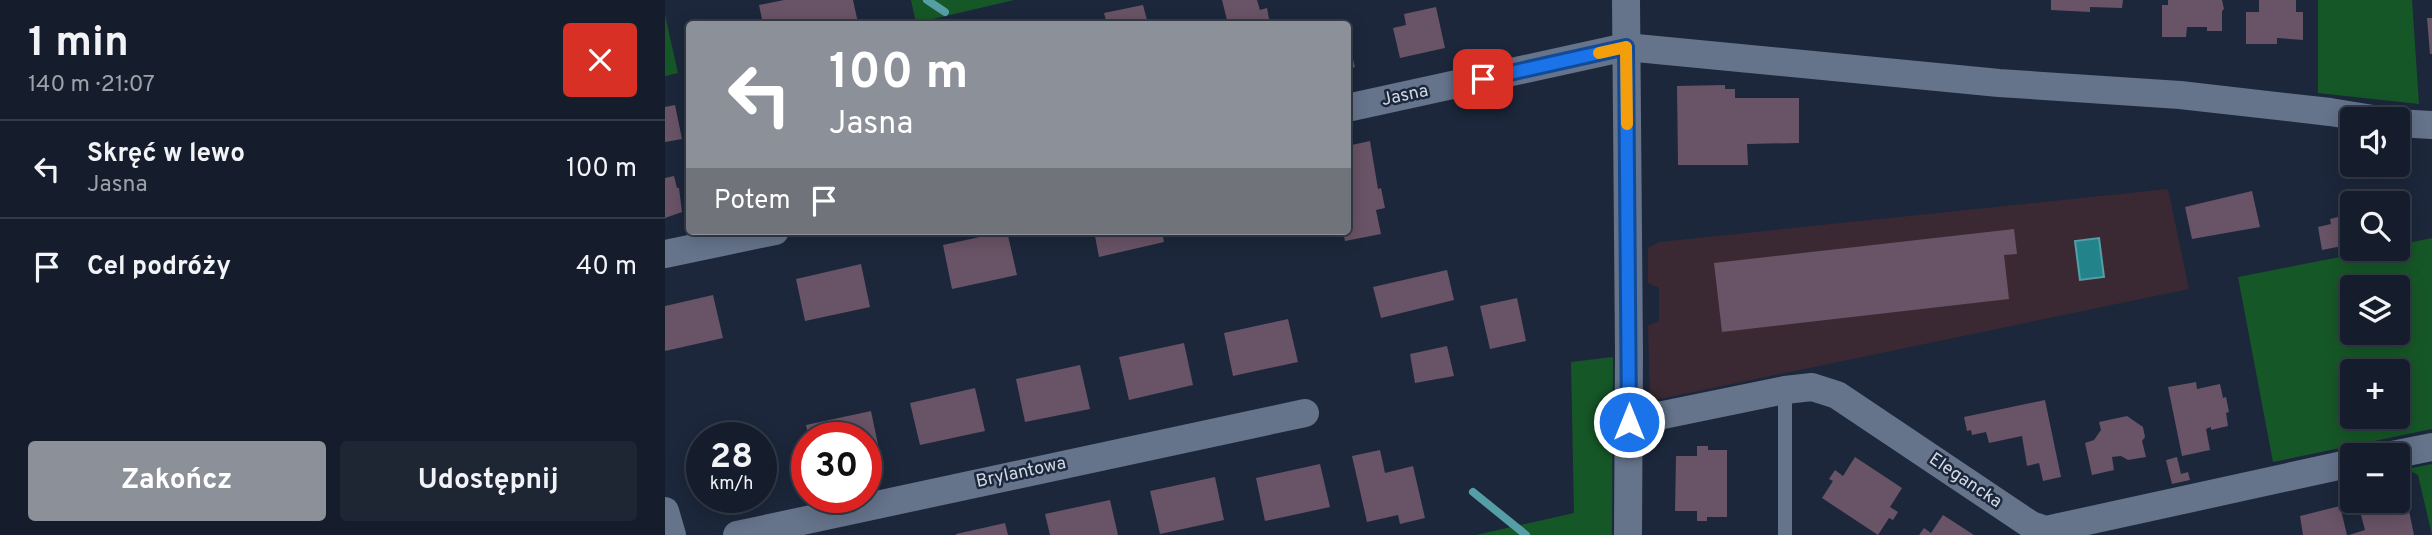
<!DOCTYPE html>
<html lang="pl">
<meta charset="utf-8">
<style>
:root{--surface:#151d2c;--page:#1e2634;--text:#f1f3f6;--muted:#9da2a9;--line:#343b48;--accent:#8c9099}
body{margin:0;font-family:Overpass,sans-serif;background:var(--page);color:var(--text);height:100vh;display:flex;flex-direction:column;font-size:26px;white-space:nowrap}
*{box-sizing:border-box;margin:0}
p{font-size:23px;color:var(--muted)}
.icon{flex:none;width:38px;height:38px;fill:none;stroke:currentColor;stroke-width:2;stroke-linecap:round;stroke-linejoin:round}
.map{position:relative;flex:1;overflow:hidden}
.sheet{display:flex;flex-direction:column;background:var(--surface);width:665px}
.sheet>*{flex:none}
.banner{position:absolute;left:21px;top:21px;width:665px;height:214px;border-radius:7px;box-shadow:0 4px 18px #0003,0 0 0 2px var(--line);background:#8c9099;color:#fff;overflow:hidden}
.fabs{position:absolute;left:1675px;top:107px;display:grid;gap:14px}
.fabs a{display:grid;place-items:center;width:70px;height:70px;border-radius:7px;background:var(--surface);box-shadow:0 4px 18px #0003,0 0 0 2px var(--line);font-size:35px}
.speed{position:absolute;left:21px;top:422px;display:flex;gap:14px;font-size:35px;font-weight:700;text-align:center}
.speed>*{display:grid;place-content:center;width:91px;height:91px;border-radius:50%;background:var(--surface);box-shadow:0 4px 18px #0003,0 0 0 2px var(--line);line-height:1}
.speed small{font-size:18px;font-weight:400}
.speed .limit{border:10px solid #d22;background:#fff;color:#111}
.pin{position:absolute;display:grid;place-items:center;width:60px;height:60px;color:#fff;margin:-30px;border-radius:14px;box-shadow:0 4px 10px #0006}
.me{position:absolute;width:77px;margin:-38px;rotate:0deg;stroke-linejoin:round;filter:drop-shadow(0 0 5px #0008)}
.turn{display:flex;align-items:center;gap:24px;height:147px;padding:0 28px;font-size:32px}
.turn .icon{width:91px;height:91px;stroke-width:2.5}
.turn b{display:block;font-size:49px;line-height:60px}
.then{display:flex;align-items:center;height:66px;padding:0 28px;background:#0003;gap:14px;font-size:26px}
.round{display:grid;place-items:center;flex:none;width:74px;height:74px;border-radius:7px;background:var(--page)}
.headline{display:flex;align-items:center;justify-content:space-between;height:119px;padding:0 28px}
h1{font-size:42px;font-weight:700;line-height:52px}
.primary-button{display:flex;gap:14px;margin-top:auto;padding:14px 28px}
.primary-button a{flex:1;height:80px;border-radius:7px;background:var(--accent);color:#fff;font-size:28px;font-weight:700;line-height:80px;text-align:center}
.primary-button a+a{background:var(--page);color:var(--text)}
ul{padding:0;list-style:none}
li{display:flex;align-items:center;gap:21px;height:98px;padding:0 28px;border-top:2px solid var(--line)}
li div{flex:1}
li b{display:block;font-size:26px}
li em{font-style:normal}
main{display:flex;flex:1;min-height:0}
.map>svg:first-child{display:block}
.industrial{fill:#3a2932}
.green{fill:#165727;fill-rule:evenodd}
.water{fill:#22848a;stroke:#569ea6;stroke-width:2}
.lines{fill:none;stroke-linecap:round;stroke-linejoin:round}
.stream{stroke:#569ea6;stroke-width:8}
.building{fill:#695366}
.lane{stroke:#65738b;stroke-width:14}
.street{stroke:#65738b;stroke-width:28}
.route-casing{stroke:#114b97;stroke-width:18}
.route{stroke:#1a73e8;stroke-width:12}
.slow{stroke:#f59e0b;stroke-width:12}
.labels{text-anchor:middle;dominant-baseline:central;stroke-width:5;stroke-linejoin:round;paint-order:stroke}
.street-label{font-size:18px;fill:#d1d9e6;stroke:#1c273b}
</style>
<main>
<section class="sheet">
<div class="headline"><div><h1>1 min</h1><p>140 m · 21:07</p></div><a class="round" style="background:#d93025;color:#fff"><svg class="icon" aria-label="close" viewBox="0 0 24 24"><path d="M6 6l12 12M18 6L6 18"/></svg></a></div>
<ul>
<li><svg class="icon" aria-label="left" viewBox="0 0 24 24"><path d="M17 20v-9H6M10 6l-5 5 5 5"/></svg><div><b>Skręć w lewo</b><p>Jasna</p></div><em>100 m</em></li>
<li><svg class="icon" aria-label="arrive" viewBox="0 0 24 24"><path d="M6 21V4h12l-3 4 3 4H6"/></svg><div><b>Cel podróży</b></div><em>40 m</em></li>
</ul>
<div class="primary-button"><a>Zakończ</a><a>Udostępnij</a></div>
</section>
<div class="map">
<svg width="1767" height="535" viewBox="0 0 1767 535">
<rect width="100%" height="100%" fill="#1c273b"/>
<path class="industrial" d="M1503,189L1524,289L985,401L983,326L994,321V288L983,283V248L994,242Z"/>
<g class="green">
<path d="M246,0H349L251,23Z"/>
<path d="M1653,0H1747L1754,104L1653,93Z"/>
<path d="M0,15L13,73L0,76Z"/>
<path d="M1767,238V429L1608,462L1573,277L1716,249L1732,248L1733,245ZM1732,287V332H1687V287ZM1732,371V416H1687V371Z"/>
<path d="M948,357L947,535H811L909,513L906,362Z"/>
<path d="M1767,464V535L1753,475L1742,469Z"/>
</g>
<path class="water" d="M1434,238L1439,277L1415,280L1410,241Z"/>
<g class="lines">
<g class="stream">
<path d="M262,0L280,12"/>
<path d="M808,492L861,535"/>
</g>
</g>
<g class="building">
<path d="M119,0H188L193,23L98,24L94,5Z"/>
<path d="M557,0H592L595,10L602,8L605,24H563Z"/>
<path d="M1386,0H1458L1457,8L1425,7V12L1386,10Z"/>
<path d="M1503,0H1557L1559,9L1557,11V31H1542V27H1522L1521,37H1497V5H1503Z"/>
<path d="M1594,0H1631V12H1638V40L1612,38V44H1581V12H1594Z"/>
<path d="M478,5L483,24H442L439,13Z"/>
<path d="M771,7L780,48L735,58L728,28L741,25L739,14Z"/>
<path d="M1762,18H1767V54H1765Z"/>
<path d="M682,38L690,67L682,69Z"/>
<path d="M1060,85V89H1070V98H1134V143L1082,144L1083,165H1013L1012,86Z"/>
<path d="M10,105L17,139L0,142V107Z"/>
<path d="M705,141L713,189L716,188L720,208L711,210L716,234L680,241L678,231H682V146Z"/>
<path d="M9,176L12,188H14L17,212L0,218V178Z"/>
<path d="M1587,191L1595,227L1527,239L1520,207Z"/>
<path d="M1740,206L1746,232L1732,235V208Z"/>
<path d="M1677,216L1678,222L1687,220V244L1657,250L1653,227L1666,224L1665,219Z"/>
<path d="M1349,229L1352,254L1339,255L1344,299L1057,332L1049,263Z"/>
<path d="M342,231L352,275L287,289L278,245Z"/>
<path d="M429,231H497L499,242L434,257Z"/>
<path d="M196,264L205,307L140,321L131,279Z"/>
<path d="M782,270L789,300L716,318L708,287Z"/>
<path d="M48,295L58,338L0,351V306Z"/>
<path d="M852,298L861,341L825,349L815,306Z"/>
<path d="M623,319L633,362L568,376L559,333Z"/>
<path d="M519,343L528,385L464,400L454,357Z"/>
<path d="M782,346L789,376L750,383L745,354Z"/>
<path d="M415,365L425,409L360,422L351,379Z"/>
<path d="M1531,382L1532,389L1555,384L1558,398L1561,397L1564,412L1561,413L1563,426L1546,430V427L1541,429L1545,450L1517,456L1503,387Z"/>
<path d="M310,388L320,431L255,445L245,403Z"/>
<path d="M1380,400L1396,477L1378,481L1374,463L1362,466L1357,436L1324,443L1321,432L1307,435L1306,430L1302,431L1299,417Z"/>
<path d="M206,411L215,454L201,457V438H144L141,425Z"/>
<path d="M1462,416L1478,427L1480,437L1477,441L1481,457L1463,460L1456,456L1447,457L1449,470L1427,475L1420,443L1429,440L1436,430L1434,422Z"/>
<path d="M101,435L110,478L96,481V436Z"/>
<path d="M1032,446H1043V450H1062V517H1042V521H1032V511H1010L1011,456H1032Z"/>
<path d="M715,450L720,473L748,466L760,518L735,524L733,515L702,522L687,456Z"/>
<path d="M1190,457L1237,488L1225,507L1233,512L1228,520L1224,518L1213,535L1157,498L1168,481L1164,479L1170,470L1178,476Z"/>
<path d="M1512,457L1516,474L1523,472L1525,480L1507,484L1501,460Z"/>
<path d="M655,464L665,507L600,521L591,478Z"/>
<path d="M550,477L559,520L495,534L485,491Z"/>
<path d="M445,500L453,535H385L380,514Z"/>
<path d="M1742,501L1749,535H1684L1700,530L1695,511Z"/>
<path d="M1675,506L1682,535H1638L1635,516Z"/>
<path d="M1278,515L1309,535H1254L1259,528L1266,533Z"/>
<path d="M340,523L343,535H291V534Z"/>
</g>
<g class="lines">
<path class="lane" d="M1120,535V390"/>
<g class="street">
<path d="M961,0L964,352L963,535"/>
<path d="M682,108L961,47L1334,83L1515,95L1665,112L1708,119"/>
<path d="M1732,123L1767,125"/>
<path d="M0,254L110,231"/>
<path d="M964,422L1120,390L1147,387L1172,395L1366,525L1381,530L1687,463"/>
<path d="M1727,455L1767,447"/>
<path d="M0,511L7,535"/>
<path d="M72,535L640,413"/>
</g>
</g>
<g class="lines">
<g class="route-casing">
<path id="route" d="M818,79L961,47L964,422"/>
</g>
<use href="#route" class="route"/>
<path class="slow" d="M934,53L961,47L962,124"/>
</g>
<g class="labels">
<g class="street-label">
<text transform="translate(740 96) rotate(-12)">Jasna</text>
<text transform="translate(356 473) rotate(-12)">Brylantowa</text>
<text transform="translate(1300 481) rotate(34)">Elegancka</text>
</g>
</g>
</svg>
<div class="fabs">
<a><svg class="icon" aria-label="sound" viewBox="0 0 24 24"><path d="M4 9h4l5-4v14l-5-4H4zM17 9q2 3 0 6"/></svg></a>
<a><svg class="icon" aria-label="search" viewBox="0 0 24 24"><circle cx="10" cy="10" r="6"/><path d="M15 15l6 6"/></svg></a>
<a><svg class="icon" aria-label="layers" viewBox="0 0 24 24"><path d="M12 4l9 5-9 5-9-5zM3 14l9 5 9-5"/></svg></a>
<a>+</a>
<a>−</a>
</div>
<div class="speed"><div>28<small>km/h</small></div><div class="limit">30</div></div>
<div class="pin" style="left:818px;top:79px;background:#d93025"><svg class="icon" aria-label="arrive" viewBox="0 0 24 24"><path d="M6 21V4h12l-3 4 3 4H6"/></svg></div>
<svg class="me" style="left:964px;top:422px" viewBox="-20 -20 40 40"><circle r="17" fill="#1a73e8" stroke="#fff" stroke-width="3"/><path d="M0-11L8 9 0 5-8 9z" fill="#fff"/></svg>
<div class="banner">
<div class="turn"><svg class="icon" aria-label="left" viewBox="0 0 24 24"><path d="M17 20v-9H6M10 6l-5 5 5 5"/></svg><div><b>100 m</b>Jasna</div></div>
<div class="then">Potem<svg class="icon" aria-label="arrive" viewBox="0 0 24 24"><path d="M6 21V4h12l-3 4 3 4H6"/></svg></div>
</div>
</div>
</main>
